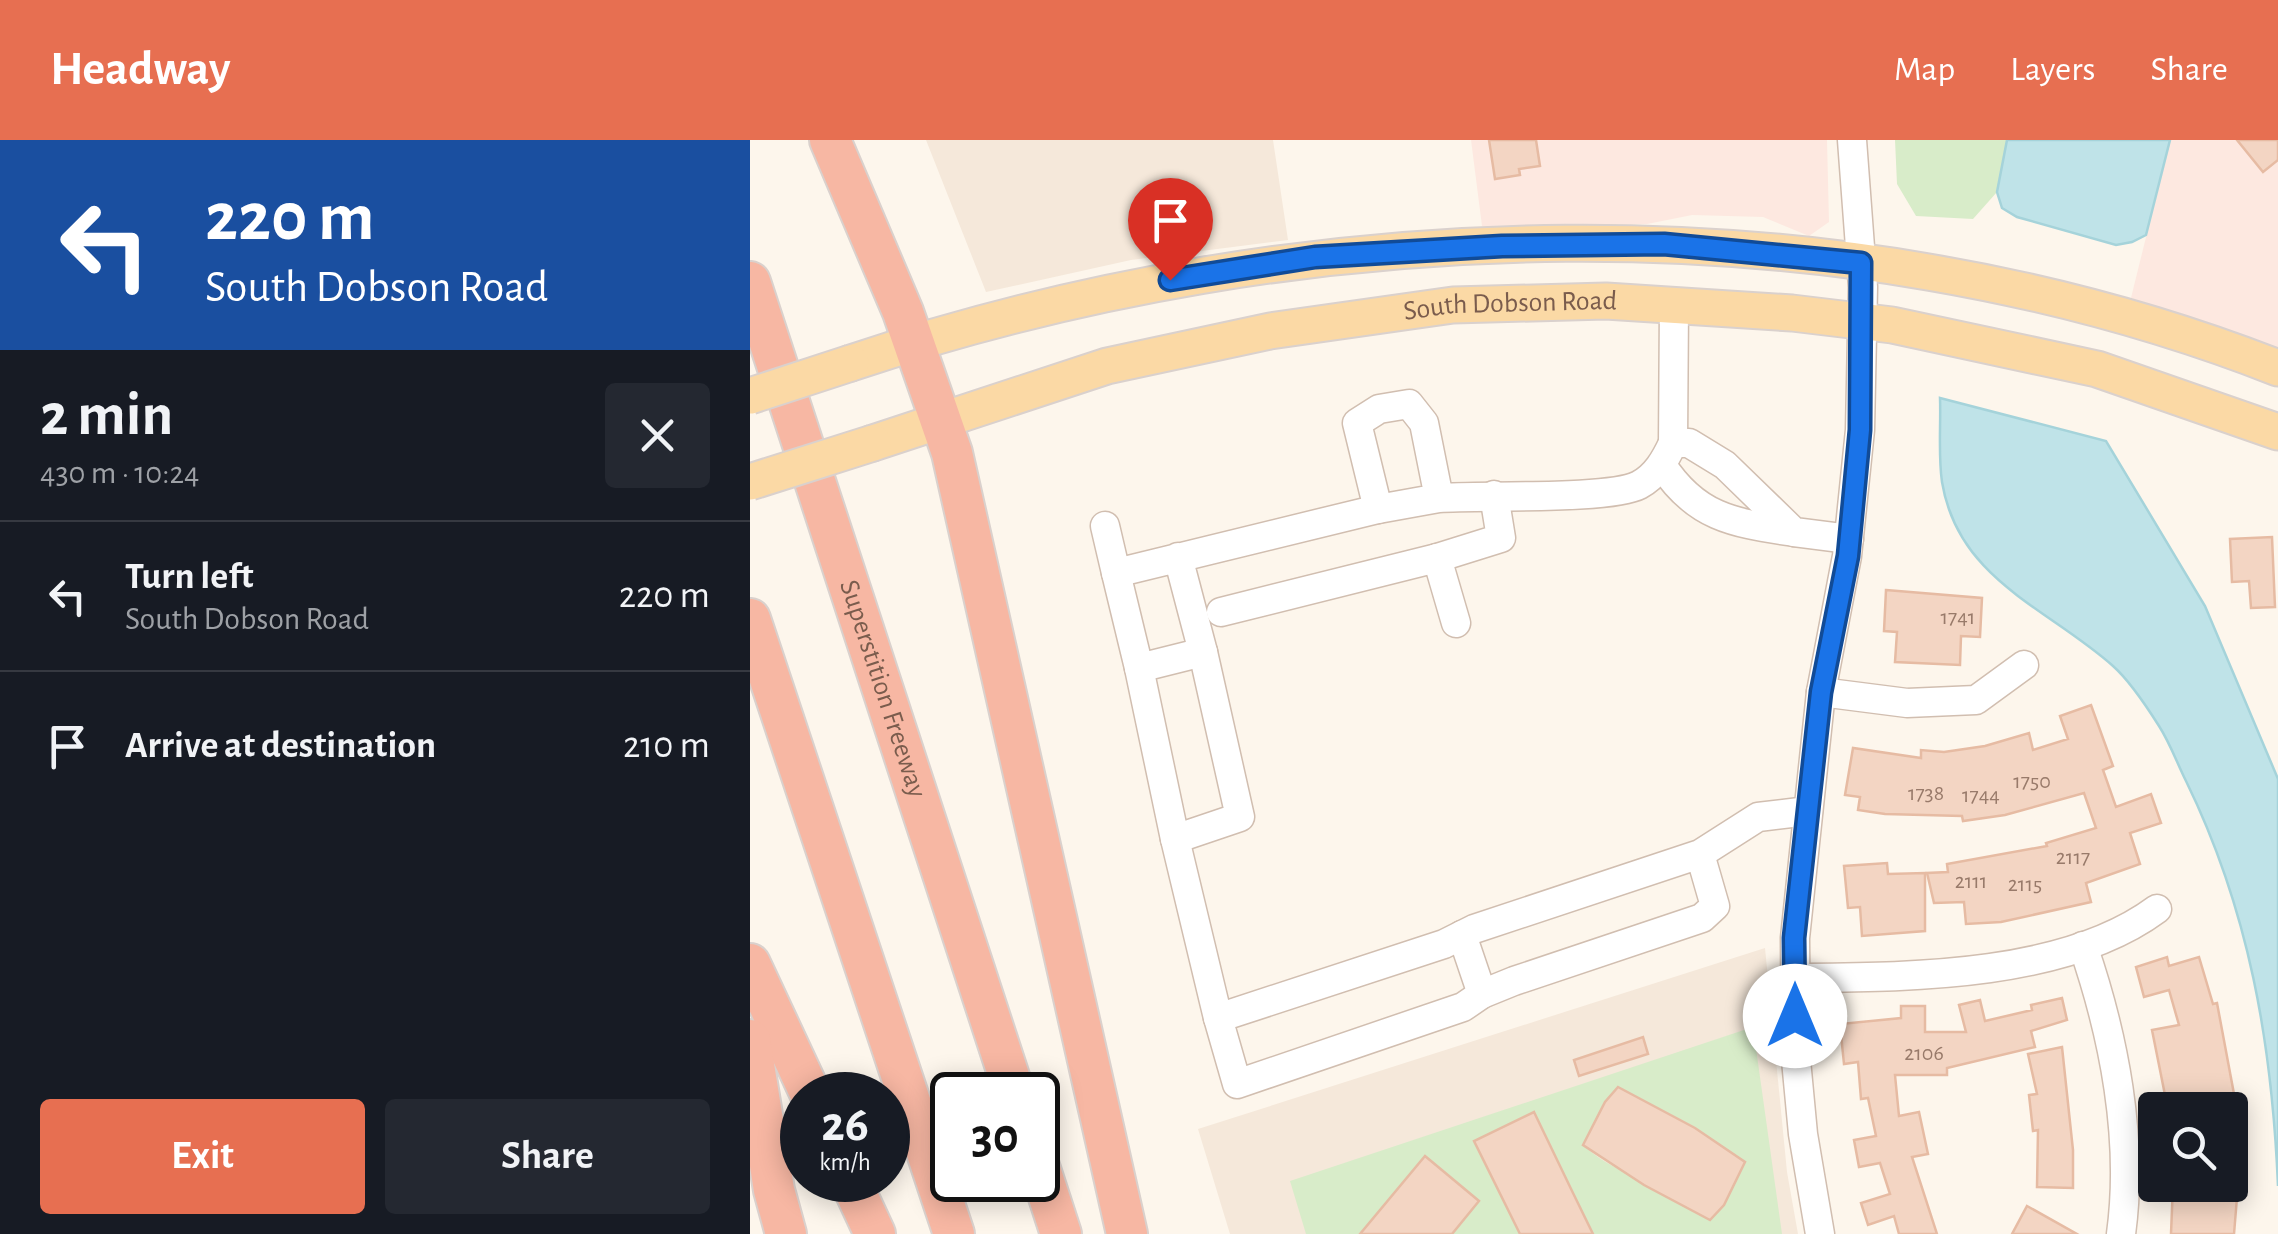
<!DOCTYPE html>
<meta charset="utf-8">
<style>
:root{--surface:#171b24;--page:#242831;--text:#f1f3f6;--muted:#9ea1a6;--line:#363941;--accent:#e76f51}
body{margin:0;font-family:"Alegreya Sans",sans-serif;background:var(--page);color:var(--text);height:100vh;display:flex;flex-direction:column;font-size:38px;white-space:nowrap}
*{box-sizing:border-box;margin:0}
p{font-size:32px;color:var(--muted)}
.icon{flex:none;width:55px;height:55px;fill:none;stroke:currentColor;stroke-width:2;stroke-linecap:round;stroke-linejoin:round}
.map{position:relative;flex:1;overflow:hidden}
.details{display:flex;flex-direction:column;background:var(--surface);width:750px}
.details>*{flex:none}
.guide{background:#1a4fa0;color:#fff;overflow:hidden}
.buttons{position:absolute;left:1388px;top:952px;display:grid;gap:20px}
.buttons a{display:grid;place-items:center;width:110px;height:110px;border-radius:10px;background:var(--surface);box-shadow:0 5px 25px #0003;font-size:50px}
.speed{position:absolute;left:30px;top:932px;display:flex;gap:20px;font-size:50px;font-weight:700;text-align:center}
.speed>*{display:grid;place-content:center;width:130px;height:130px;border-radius:50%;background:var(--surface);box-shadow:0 5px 25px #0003;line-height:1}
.speed small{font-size:25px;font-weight:400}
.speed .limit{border:5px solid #111;border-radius:15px;background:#fff;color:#111}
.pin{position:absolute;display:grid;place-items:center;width:85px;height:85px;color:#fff;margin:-102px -42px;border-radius:50% 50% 50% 0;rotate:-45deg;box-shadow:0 0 10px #0007}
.pin .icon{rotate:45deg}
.me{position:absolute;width:110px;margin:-55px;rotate:0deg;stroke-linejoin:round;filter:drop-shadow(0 0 8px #0008)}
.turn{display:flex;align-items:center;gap:35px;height:210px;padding:0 40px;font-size:45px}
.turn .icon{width:130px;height:130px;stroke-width:2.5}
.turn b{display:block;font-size:70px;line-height:85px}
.round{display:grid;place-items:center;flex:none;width:105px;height:105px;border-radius:10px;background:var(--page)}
.overview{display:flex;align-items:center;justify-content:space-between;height:170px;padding:0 40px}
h1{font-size:60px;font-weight:700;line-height:75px}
.action{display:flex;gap:20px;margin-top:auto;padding:20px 40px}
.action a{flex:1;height:115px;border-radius:10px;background:var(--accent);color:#fff;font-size:40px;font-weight:700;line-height:115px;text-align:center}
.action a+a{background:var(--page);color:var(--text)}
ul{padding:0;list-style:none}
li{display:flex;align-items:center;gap:30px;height:150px;padding:0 40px;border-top:2px solid var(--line)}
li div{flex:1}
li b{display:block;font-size:38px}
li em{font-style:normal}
header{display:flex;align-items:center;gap:60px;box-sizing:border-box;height:140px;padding:0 50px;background:var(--accent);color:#fff}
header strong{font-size:48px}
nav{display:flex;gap:55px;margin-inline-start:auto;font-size:35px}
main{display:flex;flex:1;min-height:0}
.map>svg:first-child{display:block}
.residential{fill:#f5e8da}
.commercial{fill:#fde8e0}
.green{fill:#d8ecc9;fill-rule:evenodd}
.water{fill:#bfe3e8;stroke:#a5d3da;stroke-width:2.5}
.building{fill:#f3d5c3;stroke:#e6bba3;stroke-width:2.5}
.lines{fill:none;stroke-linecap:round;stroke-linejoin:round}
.minor-casing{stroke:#d1beb0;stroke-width:31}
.major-casing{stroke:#dad1cd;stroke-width:39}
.highway-casing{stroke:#dad1cd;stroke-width:44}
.minor{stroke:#fff;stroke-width:28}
.major{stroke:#fbd9a5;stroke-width:35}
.highway{stroke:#f7b7a3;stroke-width:40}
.major-bridge-casing{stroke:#dad1cd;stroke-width:39;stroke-linecap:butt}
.major-bridge{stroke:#fbd9a5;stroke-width:35}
.route-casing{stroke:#114b97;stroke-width:25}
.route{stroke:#1a73e8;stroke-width:18}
.labels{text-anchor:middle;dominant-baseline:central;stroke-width:8;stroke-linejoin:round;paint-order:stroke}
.number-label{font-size:22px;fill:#987a6a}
.street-label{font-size:28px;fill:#7a5c4d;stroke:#fffaf3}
</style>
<header>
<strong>Headway</strong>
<nav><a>Map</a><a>Layers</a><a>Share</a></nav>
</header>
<main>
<section class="details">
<div class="guide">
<div class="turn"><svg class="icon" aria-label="left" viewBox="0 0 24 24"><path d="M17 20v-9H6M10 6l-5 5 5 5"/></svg><div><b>220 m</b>South Dobson Road</div></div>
</div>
<div class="overview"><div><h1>2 min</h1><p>430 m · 10:24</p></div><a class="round"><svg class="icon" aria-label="close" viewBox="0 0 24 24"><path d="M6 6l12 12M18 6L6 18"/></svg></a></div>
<ul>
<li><svg class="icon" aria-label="left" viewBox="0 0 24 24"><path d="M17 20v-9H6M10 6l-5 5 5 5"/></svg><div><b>Turn left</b><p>South Dobson Road</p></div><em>220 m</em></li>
<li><svg class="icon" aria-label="arrive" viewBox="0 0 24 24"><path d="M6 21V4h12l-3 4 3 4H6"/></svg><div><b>Arrive at destination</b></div><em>210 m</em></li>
</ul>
<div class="action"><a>Exit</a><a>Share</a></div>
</section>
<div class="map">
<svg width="1528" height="1094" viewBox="0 0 1528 1094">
<rect width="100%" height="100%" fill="#fdf6ec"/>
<g class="residential">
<path d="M176,0H523L538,100L381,120L236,152Z"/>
<path d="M1015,808L1037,1032L1048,1094H480L448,989Z"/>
</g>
<g class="commercial">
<path d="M721,0H1077L1079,82L1059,96L1013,77L942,75L897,84L732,86Z"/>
<path d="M1420,0H1528V209L1381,158Z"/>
</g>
<g class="green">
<path d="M1145,0H1259L1247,52L1223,79L1166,76L1147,44Z"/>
<path d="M1003,887L1032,1094H843L784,973L725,1002L770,1094H702L729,1061L675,1016L612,1091L614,1094H556L540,1041ZM868,947L945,987L995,1022L974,1065C928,1050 869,1039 833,1005L855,962Z"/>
</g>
<g class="water">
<path d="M1257,0H1420L1396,95L1382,102L1366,105L1267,77L1252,68L1247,52Z"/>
<path d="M1190,258L1356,301L1455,466L1528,639V1046C1522,903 1499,770 1436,641C1427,623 1420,603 1409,586C1397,567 1380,541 1363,526C1298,468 1208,440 1192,342C1188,315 1191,285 1190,258Z"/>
</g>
<g class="building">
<path d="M739,0H786L790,26L769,29L770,35L745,39Z"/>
<path d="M1487,0H1528V20L1513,32Z"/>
<path d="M1522,397L1525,467L1501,468L1499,441L1482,442L1480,399Z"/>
<path d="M1136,450L1232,458L1230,497L1211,496L1210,525L1145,522L1147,492L1134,491Z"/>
<path d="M1341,565L1363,626L1353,630L1366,667L1401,654L1411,683L1380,693L1390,724L1336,743L1341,762L1251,782L1216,784L1214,762L1184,763L1177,733L1198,732L1197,724L1297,706L1296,703L1346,688L1334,653L1255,675L1213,681L1212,676L1135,674L1108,670L1110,657L1095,655L1103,608L1171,618V610L1194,612L1235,606L1279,593L1283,610L1318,599L1310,576Z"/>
<path d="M1137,723L1138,734L1175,733V791L1112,796L1110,767L1098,768L1094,726Z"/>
<path d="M1417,817L1419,826L1449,817L1463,864L1467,863L1484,954L1481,955L1483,970H1418L1402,890L1429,885L1419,850L1394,857L1386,827Z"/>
<path d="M1312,858L1317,880L1281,891L1285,907L1197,928V935H1145L1149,976L1169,972L1178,1014L1162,1017L1187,1094H1149L1144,1076L1118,1085L1111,1063L1140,1054L1130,1023L1109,1027L1104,1000L1126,996L1118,958L1111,959L1108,922L1094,924L1090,884L1151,878V866H1175V892H1216L1209,865L1230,860L1235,881L1282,870L1281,865Z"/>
<path d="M893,897L898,914L829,936L824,920Z"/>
<path d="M1312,907L1323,1010V1048L1287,1047L1288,990L1283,991L1279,955L1287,954L1278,914Z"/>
<path d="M868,947L945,988L995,1022L974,1065L960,1080L894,1045L833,1005L855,962Z"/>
<path d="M784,972L823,1053L843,1094H770L724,1001Z"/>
<path d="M675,1016L729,1061L702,1094H610Z"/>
<path d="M1423,1045H1488L1484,1094H1421Z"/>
<path d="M1277,1066L1327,1094H1262Z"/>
</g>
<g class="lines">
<g class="minor-casing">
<g id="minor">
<path d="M923,303L924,164"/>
<path d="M912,325C947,379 986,383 1044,392"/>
<path d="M689,358L628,369L607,283L629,269L659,264L674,283L689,358C730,355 861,360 889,345C906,336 915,320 923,303H939L975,325L1044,392L1099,399"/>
<path d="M355,386L366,433"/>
<path d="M428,417L453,512L389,528L366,433L628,369"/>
<path d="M687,418L706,483"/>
<path d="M471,472L687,418L751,398L744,355"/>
<path d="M389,528L425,699L490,677L453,512"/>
<path d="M1071,552L1157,563L1226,560L1274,525"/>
<path d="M425,699L468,878"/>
<path d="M950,714L965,766L952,778L764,841L732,854L713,867L487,944L468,878L694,804L724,789L950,714L1008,677L1058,671"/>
<path d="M712,795L732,854"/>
<path d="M1333,806C1364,896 1384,999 1371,1094"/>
<path d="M1044,838C1157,837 1314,838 1407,769"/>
<path d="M1070,1094L1053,994L1046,920L1045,798L1071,552L1097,416L1110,290L1113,147L1102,0"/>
</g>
</g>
<g class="major-casing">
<g id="major">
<path d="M101,223C553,72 1080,53 1528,228"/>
<path id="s1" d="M123,303L357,226L520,191L703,165L856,161L1042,173L1142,185L1347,229L1528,292"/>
</g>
</g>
<g class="highway-casing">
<g id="highway">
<path d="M80,0L153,172L202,313L377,1094"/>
<path id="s2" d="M0,142L265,955"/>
<path d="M0,479L204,1094"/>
<path d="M0,824L61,955"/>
<path d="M0,900L24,1050L36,1094"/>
<path d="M288,1023L311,1094"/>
<path d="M100,1040L125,1094"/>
</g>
</g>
<use href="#minor" class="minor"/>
<use href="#major" class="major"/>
<use href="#highway" class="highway"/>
<g class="major-bridge-casing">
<g id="major-bridge">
<path d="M0,256L101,223"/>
<path d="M0,342L123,303"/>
</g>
</g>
<use href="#major-bridge" class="major-bridge"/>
</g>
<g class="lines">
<g class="route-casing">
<path id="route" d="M420,140L565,117L752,106L914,104L1111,123L1110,290L1098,416L1071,552L1044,798L1045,876"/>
</g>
<use href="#route" class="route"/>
</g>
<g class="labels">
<g class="number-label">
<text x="1208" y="477">1741</text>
<text x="1282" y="641">1750</text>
<text x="1176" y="653">1738</text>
<text x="1231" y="655">1744</text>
<text x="1323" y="717">2117</text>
<text x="1221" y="741">2111</text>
<text x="1275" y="744">2115</text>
<text x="1174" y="913">2106</text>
</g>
<g class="street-label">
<text stroke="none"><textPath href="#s1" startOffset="655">South Dobson Road</textPath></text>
<text stroke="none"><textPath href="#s2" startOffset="428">Superstition Freeway</textPath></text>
</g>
</g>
</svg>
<div class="buttons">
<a><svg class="icon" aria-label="search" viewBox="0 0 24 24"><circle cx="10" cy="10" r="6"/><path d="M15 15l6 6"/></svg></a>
</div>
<div class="speed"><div>26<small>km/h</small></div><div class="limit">30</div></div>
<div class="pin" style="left:420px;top:140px;background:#d93025"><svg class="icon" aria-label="arrive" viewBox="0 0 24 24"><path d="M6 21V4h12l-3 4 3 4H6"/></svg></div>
<svg class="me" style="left:1045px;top:876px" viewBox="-20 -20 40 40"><circle r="19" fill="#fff"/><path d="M0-13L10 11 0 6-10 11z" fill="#1a73e8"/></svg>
</div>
</main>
